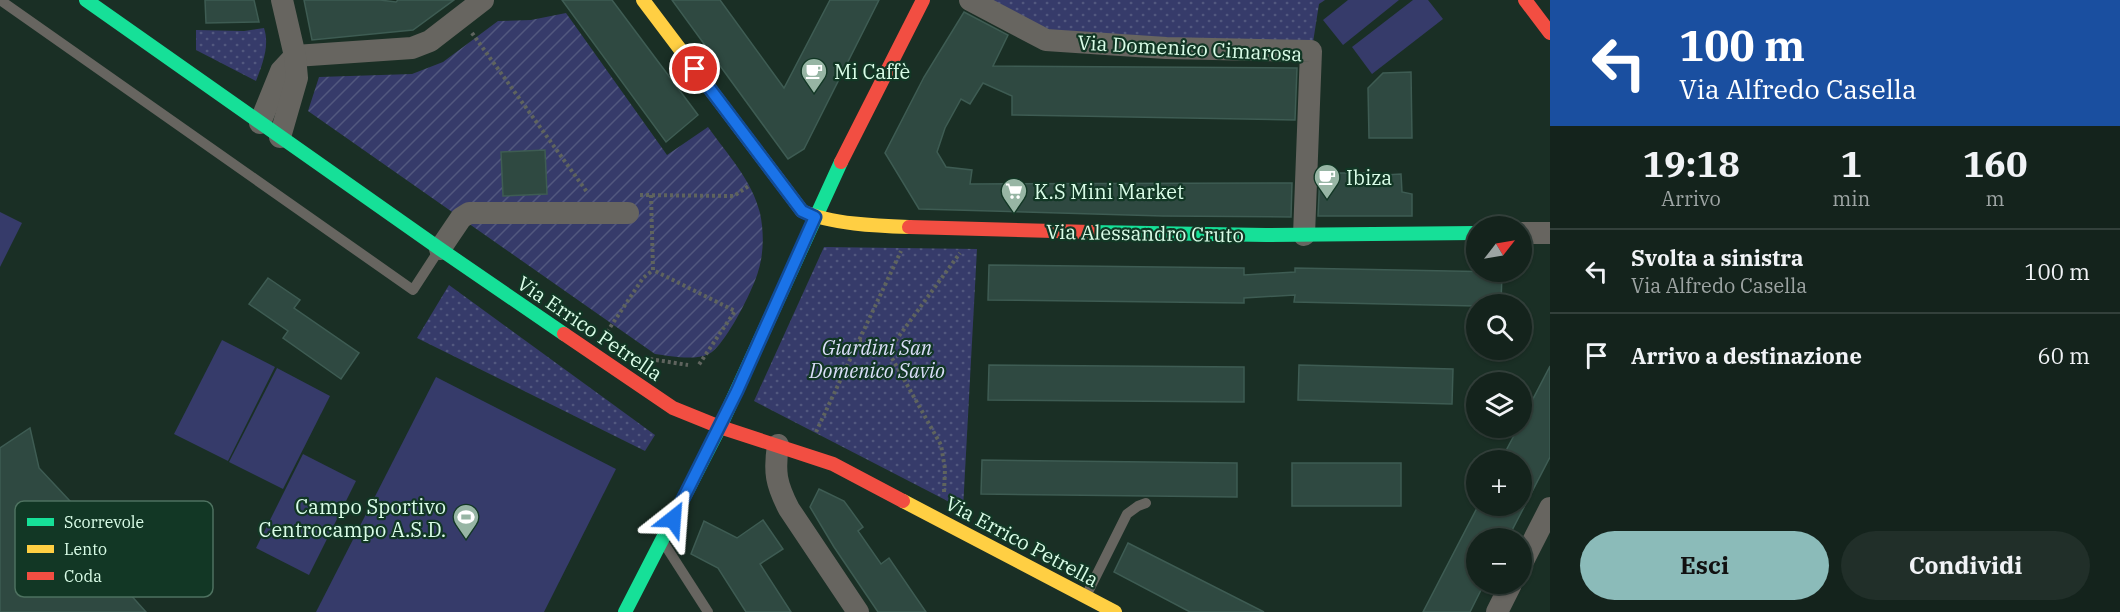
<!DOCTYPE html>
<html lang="it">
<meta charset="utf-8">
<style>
:root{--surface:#14231c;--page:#212f29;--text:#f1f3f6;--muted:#9da4a3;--line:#33403b;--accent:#8bbbb9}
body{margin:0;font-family:"IBM Plex Serif",serif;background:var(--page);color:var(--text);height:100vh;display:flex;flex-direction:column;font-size:22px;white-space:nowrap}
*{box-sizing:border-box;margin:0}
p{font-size:20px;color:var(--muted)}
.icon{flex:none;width:33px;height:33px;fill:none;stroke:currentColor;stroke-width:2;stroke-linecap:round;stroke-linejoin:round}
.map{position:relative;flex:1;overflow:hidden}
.panel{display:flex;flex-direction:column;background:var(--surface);width:570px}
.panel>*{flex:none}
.guide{background:#1a4fa0;color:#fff;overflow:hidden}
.needle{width:39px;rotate:59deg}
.fabs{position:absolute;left:1466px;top:216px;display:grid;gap:12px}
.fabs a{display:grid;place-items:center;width:66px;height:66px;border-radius:50%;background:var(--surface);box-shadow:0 2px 4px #0004,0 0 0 2px var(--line);font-size:30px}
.pin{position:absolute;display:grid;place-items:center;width:51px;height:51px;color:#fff;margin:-26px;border:3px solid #fff;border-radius:50%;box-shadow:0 2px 6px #0007}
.me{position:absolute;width:66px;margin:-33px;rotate:28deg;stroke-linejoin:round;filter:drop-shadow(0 0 4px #0008)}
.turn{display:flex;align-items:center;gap:21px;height:126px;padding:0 30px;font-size:27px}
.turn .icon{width:78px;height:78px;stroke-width:2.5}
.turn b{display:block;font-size:42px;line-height:51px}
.eta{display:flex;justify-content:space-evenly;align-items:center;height:102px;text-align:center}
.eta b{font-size:36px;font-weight:800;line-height:42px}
.cta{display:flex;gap:12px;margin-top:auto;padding:12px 30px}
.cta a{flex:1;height:69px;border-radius:36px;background:var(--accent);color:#111;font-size:24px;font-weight:800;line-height:69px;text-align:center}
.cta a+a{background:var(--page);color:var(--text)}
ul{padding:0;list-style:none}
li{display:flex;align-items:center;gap:18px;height:84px;padding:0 30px;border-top:2px solid var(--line)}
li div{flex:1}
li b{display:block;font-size:22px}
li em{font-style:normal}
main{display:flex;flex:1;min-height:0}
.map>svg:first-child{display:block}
.grass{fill:url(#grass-dots)}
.garden{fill:url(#garden-furrows)}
.pitch{fill:#363b6a}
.building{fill:#2f4941;stroke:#3e5c53;stroke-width:1.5}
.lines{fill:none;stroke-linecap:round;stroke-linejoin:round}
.path{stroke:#5f645e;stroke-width:4;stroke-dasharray:3 3;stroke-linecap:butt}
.lane{stroke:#676560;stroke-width:10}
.street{stroke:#676560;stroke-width:22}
.fast{stroke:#16e098;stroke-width:14}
.slow{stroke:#ffcf43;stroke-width:14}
.jam{stroke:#f24e42;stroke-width:14}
.route-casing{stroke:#114b97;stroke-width:15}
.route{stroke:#1a73e8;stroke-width:10}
.labels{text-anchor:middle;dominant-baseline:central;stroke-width:4.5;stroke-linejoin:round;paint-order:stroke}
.street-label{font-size:20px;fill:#dafde8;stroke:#123725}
.poi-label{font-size:20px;fill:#dafde8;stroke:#123725;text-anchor:start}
.park-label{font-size:20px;font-style:italic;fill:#dadef8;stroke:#123725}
.key{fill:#123725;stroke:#4e7260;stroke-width:1.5}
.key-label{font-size:16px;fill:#dafde8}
</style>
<main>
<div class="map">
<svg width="1550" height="612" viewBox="0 0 1550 612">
<defs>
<pattern id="grass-dots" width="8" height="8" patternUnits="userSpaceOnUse" patternTransform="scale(1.5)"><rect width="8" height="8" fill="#363b6a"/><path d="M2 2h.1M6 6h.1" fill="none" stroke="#52587f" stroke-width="1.8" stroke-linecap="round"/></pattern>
<pattern id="garden-furrows" width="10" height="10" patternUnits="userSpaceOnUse" patternTransform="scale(1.5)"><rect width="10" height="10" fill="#363b6a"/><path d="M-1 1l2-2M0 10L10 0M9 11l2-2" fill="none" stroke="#52587f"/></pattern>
</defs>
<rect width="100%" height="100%" fill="#1a2f25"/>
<g class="grass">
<path d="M970,0H1325L1319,4L1311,55L1046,40Z"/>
<path d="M264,28C270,46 262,65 256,81L196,50V30L244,31Z"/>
<path d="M824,247L977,249L963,509L754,401Z"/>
<path d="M449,285L655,435L645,451L417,338Z"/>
</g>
<path class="garden" d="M566,13L667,155L708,127C727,154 752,180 760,213C764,232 764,253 758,272C753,290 725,346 709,354C694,361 670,356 655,354L308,111L319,77L412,74L443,62L498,21L531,20Z"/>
<g class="pitch">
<path d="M1348,0H1399L1343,45L1323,20Z"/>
<path d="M1413,0H1428L1443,19L1372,74L1352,47Z"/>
<path d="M0,212L22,223L0,267Z"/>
<path d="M222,340L275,367L228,461L174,434Z"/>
<path d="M277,368L330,396L283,489L229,462Z"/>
<path d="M436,377L616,469L544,612H316Z"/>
<path d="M303,454L356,481L309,575L256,548Z"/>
</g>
<g class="building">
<path d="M205,0H254L259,22L206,23Z"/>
<path d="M304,0H380L396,2L398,0H454L413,30L312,40Z"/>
<path d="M562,0H612L698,115L666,142Z"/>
<path d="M672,0H720L784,88L830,0H879L804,149L788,159Z"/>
<path d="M964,12L1008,35L993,66L1297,68L1295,120L1012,115V96L983,83L970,104L961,99L945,128L937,152L946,167L972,170L970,184L1292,183L1291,217L1163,216L919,209L885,153L924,77Z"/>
<path d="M1411,72L1412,138H1369L1368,88L1383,73Z"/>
<path d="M545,150L547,194L503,196L501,152Z"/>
<path d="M1320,173H1367V176L1401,174L1402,192L1412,194V216H1318Z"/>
<path d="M989,265L1244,268V275L1295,272V268L1502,272L1501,304H1476V306L1294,302L1295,295L1244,298V303L988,300Z"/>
<path d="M268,278L300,300L294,308L359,353L341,379L283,338L288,331L249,304Z"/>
<path d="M989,365L1244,367V402L988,400Z"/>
<path d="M1299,365L1453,369L1452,404L1298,400Z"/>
<path d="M1550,366V457L1508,538H1476V584H1484L1470,612H1423L1478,506H1521V460H1501L1518,428H1521V422Z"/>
<path d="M30,428L39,468L85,517L107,512L128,592L146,612H0V448Z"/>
<path d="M982,460L1237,463V497L981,494Z"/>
<rect x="1292" y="463" width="109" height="43"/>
<path d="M819,489L844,501L863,527L858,531L881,564L889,558L926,612H878L834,547L810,507Z"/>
<path d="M763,520L783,549L760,564L791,612H746L718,568L691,554L704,521L737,538Z"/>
<path d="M1128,543L1264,612H1190L1114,572Z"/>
</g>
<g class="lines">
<g class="path">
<path d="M472,33L587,192"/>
<path d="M640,195L734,196L750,185"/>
<path d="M651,195L653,270L735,311L698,366"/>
<path d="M607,332L643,278L653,270"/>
<path d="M859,341L888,351"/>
<path d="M650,359L688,365"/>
<path d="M816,432L901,251"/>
<path d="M944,492L945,469L941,445L888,351L960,253"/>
</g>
<g class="lane">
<path d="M0,0L413,290L439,250"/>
<path d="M665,545L708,612"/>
<path d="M1087,594L1127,514L1138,506L1146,503"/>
</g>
<g class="street">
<path d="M970,0L1046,40L1166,48L1311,51L1304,235"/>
<path d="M260,123L281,71L295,56L412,48L430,41L483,0"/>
<path d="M280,137L297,78L295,56L282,0"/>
<path d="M1521,233H1550"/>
<path d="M440,249L461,218L469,213H628"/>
<path d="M778,445C774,472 776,484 789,509L858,612"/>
<path d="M1521,565L1550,508"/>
<path d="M1497,612L1511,584"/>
</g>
<g class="fast">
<path d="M86,0L440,249L564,334"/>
<path d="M1091,232L1266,235L1476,233"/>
<path d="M625,612L720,427L841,162"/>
</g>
<g class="slow">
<path d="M643,0L802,211C830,224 878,226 909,227"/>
<path d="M903,501L1115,612"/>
</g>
<g class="jam">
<path d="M1525,0L1550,33"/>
<path d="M841,162L923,0"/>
<path d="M909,227L1091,232"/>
<path d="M564,334L673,408L720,427L833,464L903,501"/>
</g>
</g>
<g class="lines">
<g class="route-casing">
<path id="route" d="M673,519L737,391L815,217L802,211L695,69"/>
</g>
<use href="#route" class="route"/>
</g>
<defs>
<g id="cafe-pin" transform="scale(1.35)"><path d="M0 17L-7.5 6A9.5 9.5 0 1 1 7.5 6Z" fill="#97b5a4" stroke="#123725"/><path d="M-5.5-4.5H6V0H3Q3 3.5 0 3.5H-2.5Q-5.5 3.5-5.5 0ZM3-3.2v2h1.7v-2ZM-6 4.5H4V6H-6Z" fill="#fff"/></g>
<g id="supermarket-pin" transform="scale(1.35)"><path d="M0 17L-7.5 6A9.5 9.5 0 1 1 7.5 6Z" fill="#97b5a4" stroke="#123725"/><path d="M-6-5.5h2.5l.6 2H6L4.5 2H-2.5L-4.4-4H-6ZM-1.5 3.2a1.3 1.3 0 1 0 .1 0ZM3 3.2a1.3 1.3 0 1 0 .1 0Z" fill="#fff"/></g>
<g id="stadium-pin" transform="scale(1.35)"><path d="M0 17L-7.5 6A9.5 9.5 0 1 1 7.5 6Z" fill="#97b5a4" stroke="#123725"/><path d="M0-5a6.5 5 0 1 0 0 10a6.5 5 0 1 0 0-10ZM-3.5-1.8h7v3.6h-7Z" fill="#fff"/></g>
</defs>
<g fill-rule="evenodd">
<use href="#cafe-pin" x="814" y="71"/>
<use href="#cafe-pin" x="1327" y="177"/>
<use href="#supermarket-pin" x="1014" y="191"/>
<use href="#stadium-pin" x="466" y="517"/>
</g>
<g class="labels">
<g class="street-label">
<text transform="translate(1190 48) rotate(3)">Via Domenico Cimarosa</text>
<text transform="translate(1145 233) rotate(1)">Via Alessandro Cruto</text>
<text transform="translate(590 328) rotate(34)">Via Errico Petrella</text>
<text transform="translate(1022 541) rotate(28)">Via Errico Petrella</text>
</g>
<g class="poi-label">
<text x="834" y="71">Mi Caffè</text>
<text x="1346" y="177">Ibiza</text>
<text x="1034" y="191">K.S Mini Market</text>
<text x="446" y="506" text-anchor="end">Campo Sportivo<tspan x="446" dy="23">Centrocampo A.S.D.</tspan></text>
</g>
<g class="park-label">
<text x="877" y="347">Giardini San<tspan x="877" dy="23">Domenico Savio</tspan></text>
</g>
</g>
<rect x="15" y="501" width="198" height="96" rx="9" class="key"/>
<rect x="27" y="518" width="27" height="8" fill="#16e098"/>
<rect x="27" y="545" width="27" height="8" fill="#ffcf43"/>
<rect x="27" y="572" width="27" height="8" fill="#f24e42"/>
<g class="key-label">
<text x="64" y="528">Scorrevole</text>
<text x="64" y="555">Lento</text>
<text x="64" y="582">Coda</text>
</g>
</svg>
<div class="fabs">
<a><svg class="needle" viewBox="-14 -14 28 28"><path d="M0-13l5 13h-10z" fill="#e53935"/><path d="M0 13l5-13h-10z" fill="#9da4a3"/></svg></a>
<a><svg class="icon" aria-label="search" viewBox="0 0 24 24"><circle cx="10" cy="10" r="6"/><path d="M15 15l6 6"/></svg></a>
<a><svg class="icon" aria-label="layers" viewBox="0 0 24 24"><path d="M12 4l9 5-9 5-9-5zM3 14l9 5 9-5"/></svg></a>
<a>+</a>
<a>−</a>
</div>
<div class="pin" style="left:695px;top:69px;background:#d93025"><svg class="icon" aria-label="arrive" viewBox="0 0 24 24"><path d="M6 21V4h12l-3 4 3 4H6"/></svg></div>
<svg class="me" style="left:673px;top:519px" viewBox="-20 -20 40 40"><path d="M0-17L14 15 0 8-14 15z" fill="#1a73e8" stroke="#fff" stroke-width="4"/></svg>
</div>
<section class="panel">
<div class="guide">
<div class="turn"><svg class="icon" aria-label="left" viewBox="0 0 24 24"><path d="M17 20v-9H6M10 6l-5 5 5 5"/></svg><div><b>100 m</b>Via Alfredo Casella</div></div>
</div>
<div class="eta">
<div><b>19:18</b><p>Arrivo</p></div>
<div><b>1</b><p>min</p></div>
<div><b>160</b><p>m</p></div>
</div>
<ul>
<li><svg class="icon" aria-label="left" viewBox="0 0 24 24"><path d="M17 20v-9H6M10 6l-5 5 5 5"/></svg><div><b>Svolta a sinistra</b><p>Via Alfredo Casella</p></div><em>100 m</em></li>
<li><svg class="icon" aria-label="arrive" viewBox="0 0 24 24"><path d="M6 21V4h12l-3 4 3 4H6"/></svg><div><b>Arrivo a destinazione</b></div><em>60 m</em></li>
</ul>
<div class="cta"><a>Esci</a><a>Condividi</a></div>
</section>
</main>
